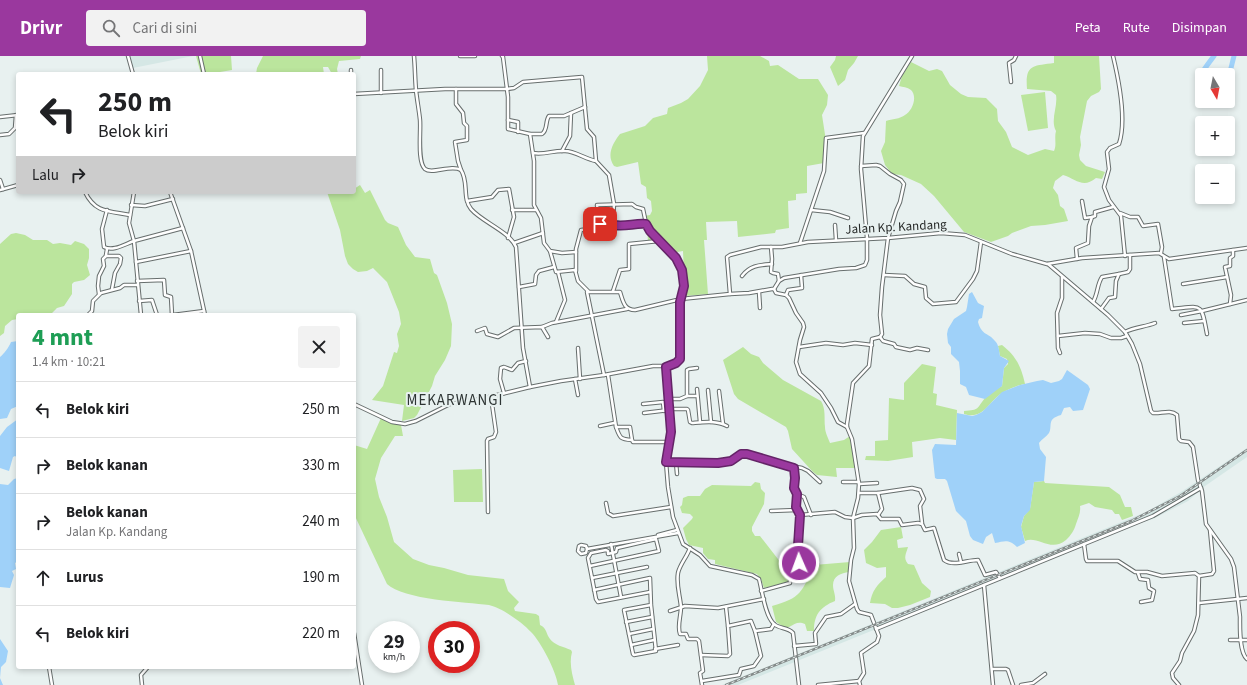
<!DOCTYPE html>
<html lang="id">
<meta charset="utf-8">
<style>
:root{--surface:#fff;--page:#f2f2f2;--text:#202124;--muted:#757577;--line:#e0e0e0;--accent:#9a389e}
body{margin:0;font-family:"Source Sans 3",sans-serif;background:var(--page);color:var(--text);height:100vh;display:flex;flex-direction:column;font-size:15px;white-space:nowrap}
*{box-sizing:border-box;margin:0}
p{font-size:13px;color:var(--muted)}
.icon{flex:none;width:22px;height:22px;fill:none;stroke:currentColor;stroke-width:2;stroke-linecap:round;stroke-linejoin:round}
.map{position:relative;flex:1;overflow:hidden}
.details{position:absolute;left:16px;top:257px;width:340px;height:356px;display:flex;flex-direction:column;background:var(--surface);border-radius:4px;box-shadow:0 2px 6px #0003}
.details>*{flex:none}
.top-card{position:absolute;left:16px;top:16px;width:340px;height:122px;border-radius:4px;box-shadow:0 2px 6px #0003;background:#fff;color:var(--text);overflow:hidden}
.needle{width:26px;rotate:170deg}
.fabs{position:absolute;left:1195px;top:12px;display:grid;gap:8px}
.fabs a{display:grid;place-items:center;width:40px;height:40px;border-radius:4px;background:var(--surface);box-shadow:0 2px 6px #0003;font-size:20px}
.speed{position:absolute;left:368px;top:565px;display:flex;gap:8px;font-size:20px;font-weight:700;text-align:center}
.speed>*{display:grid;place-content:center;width:52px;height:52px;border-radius:50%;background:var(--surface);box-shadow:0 2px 6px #0003;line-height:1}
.speed small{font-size:10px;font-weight:400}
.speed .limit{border:6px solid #d22;background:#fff;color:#111}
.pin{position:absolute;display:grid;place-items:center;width:34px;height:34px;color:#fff;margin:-17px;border-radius:8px;box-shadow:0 2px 6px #0006}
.me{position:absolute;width:44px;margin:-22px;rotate:358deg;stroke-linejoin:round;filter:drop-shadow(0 0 3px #0008)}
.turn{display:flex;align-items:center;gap:14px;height:84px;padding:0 16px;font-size:18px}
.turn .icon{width:52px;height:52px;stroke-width:2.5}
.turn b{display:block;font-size:28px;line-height:34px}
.then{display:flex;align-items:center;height:38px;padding:0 16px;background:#0003;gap:8px;font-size:15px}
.round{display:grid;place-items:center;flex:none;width:42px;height:42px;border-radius:4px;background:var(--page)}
.head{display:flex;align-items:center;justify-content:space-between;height:68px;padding:0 16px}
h1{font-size:24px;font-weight:700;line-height:30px;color:#1e9e55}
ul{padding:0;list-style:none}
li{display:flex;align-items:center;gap:12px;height:56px;padding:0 16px;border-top:1px solid var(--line)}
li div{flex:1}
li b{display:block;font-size:15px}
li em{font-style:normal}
header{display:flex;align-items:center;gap:24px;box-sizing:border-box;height:56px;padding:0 20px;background:var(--accent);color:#fff}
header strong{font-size:19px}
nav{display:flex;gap:22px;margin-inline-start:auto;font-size:14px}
.search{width:280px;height:36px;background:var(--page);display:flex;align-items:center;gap:10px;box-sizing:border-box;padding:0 14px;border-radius:4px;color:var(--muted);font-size:15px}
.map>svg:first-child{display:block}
.built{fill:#d5e7e5}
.green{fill:#bbe59d}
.water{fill:#9fd1f9}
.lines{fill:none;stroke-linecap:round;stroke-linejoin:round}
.river{stroke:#9fd1f9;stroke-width:5}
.minor-casing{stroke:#676e6d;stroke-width:4.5}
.minor{stroke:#fff;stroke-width:2.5}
.rail-casing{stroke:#848a89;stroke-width:2.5}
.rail{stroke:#e8f1f0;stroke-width:1;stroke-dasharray:3;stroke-linecap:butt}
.route-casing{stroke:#642467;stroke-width:10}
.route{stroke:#9a389e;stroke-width:7}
.labels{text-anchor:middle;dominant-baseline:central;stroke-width:4;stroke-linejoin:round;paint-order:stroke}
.street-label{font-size:13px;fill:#242726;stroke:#e8f1f0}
.quarter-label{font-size:15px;letter-spacing:1px;fill:#2e3534;stroke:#e8f1f0}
</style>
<header>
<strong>Drivr</strong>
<div class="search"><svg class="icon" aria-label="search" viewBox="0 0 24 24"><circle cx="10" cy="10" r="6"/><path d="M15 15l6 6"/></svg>Cari di sini</div>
<nav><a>Peta</a><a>Rute</a><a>Disimpan</a></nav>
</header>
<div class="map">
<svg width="1247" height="629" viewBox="0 0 1247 629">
<rect width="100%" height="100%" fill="#e8f1f0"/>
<g class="built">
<path d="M129,0H193L133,12Z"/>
<path d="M1247,392V401L1205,430L1188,445L1153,463L1133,469L738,629H722L1146,456L1181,436Z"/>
</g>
<g class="green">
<path d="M196,0H231L232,14L220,16V18H201Z"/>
<path d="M263,0H361L360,3L339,5L337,13L338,18H332L328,11H323L324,18H256L257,12Z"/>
<path d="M707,0H760L769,5L770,10L778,9L799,23H818L828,39L827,49L822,59L826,85L824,107L807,110V137L796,138V144L788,145L789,172L776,174L775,177L738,181L737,165L706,166L707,184H704L708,238L685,240L683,195L672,197L659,186L648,185L647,173L643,168L644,160L650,159L652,155L651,145L647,142L646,131L641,128L638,106L617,111L614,110C606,99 613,87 620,78L645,70L653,62L667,58L668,52L681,47L688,43L700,30L708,14Z"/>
<path d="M836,0H858L854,7L848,14L845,24L838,30L830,11L835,4Z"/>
<path d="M1054,0H1099L1101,33L1099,36L1091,40L1087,45L1080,81L1081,89L1079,99L1080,104L1086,110L1105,116L1102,123L1096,122C1083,133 1076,123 1063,119L1055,125L1053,132L1058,139L1060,150L1064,153L1068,165L1045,169L1031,170L1012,177L1008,180L991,186L964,176L934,140L921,128L901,119L892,118L885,109L881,95L885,86L886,65C892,63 900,63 905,59C912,55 918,41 911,34C907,31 903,31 899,30L902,20L911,6L929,15L937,13L942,15L950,29L961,38L968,41L986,42L997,53L998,65L1006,76L1012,91L1028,99L1045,93L1054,95C1057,89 1054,82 1056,75C1050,64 1058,51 1056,39L1051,35L1027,33C1025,8 1033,10 1054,7Z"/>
<path d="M1045,36L1048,72L1028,75L1021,39Z"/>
<path d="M360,129L365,137L370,134L385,164L388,167L398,171L406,189L415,201L430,203L434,217L437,219L447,247L452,268L451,290L445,304L435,320L432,330L417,359L414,362L402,365L404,349L372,344L383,330L394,296L397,297L399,290L397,278L401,268L399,256L387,226L373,212L367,215L358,216L353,213L348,208L345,200L340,174L327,136H345L346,138L350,136H354V133Z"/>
<path d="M16,177L25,179L33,184H47L53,188L60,187L71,189L75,185L84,188L89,193V202L87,209L90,219L84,224L74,226L72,228V238L64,250L57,252L50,259H18V263L12,264L5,270L4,277L0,280V188L11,178Z"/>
<path d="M1002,289C1016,300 1021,310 1025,328C1018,329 1008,333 1002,337C988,346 984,364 964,358V355C980,354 976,353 985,342C989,337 996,333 1002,330L1004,312L1008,308L1007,303L1000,300L998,290Z"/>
<path d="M743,291L751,298L759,301L763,307L783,324L821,345C826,353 824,362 825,371C825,376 828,382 830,387L844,384L850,380L854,388L858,412H836L837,421L817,419L813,416L792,393L788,375L786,371L738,343L734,338L723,304Z"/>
<path d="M922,308L936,311L933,337L937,338L936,349L957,354L956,384L940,382L912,386L913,401L888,405L865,404L866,400H875V385L888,384L889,342L904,344V327Z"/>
<path d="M381,362L401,369L403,380H395L381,402L375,423L379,441L387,461L394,486L413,503L429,509L444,512L468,519L504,523L508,535L519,546L514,552L515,555L536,558L539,560L540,569C547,572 546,578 550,583C554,589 564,591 571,594L572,596C569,607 572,618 575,629H558C556,615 541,586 531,576C522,566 502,552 489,549C466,546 403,544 387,528L354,458V389L367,393Z"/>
<path d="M482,413L483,446H454L453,414Z"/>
<path d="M1044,425L1045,427L1109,431L1120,439L1125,451H1131L1133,460L1122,464L1119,458H1115L1112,454L1095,451L1089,447L1080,450C1081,457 1078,462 1076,468C1074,475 1071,479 1066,484C1051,497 1037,479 1025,485L1021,471L1024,460L1030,453L1034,426Z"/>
<path d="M755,426L760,427L761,433L765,437L764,448L752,471V475L755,480H760L788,516L790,522L789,526L764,532L761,523L757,518L715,508V504L708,503L703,497V492L689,489L686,483L683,472L692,463L693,461L690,458L682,457L680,451L682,449L683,442L688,440H700L705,433L712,429L751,430Z"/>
<path d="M901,471L903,482L897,484L898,492L908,491C906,498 903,502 908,508L914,509L922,527L931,535L930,541L910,549L898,552H892L885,548L870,547C872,535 877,529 886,521V511L877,512L866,507L864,494L872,486L881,474Z"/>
<path d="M850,506L849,516C841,517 833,520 833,529C833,535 836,539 835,545C820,551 814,559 814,575H807L805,568C798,565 795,568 789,571H784L776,566L772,550C801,542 802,536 814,509Z"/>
</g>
<g class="water">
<path d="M972,236L978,247L984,250L982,262L979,263L978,266C982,280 988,276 995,285C999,289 999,295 1000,300L1009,305L1004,312L1002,330L985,343L969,339L966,331L960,328V315L959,306L951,298V291L948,287L947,278L948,273L954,263L966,255L967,251L969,238Z"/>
<path d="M18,285V350L11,353L7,362L0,363V301C4,298 9,291 11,286Z"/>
<path d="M1067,314L1088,329L1090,333L1083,354L1073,355L1070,351L1064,352L1061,359C1046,363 1053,370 1049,377C1046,381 1042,383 1039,387L1040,393L1046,401L1044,425L1034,426L1030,454L1024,460L1021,470L1025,487L1017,491C1009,483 1005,485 995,487L992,477L986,481L983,488L973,484L970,480L966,465L956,455L947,425L945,423H937L935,422L932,394L935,388L956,389L957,357L972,360L976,359L982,356L1002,336L1020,329L1037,325L1043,324L1051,327L1059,325L1062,323Z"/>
<path d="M18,363V402L15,400L13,401L9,415L0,412V380L7,371Z"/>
<path d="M18,422V505L15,507L16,513L12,515L14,519L10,532L0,531V428L8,429L14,423Z"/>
<path d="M0,583L8,595L6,606L1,611L0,622L3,629H0Z"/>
</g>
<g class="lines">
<g class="river">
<path d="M1228,24L1234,0"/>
<path d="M1202,40L1200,39C1194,24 1205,12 1214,0"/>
</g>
<g class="minor-casing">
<g id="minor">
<path d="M128,0L133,18"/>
<path d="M200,0L204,18"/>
<path d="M414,0C415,11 415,23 416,34C417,44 419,54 420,64C421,75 417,106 425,113C432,119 451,108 461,114C469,126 462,142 471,153C482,166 509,175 516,191L523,292L530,331"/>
<path d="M460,0H475"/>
<path d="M502,0L503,1L508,41V73L530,78H542C548,74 545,65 549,60H564L585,51"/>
<path d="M1113,0C1119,25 1127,64 1119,88L1110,92L1107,96L1109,113L1104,131L1109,144L1121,160L1125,200"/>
<path d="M351,14V18"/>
<path d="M381,14V37"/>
<path d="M1011,26L1009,7L1014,4L1016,0"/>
<path d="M456,33V48L463,57L464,67L467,70V84L455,86L458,105L461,114"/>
<path d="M354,38L445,33H507L514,32L523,26L582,21L587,73L594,81L596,105L609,119L614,148L613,165L609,168L592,167L590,173L581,174L576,193V215"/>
<path d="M0,61L18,59"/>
<path d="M508,64L518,66V76"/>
<path d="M530,78L534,105V149L541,162L544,187L550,195L562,197L576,196"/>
<path d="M0,79L9,78L15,72L16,59"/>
<path d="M562,95L570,80L571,57"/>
<path d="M533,97C545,99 554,94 565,95C575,95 585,103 596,105"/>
<path d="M861,110L876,109L880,110L890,118L901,124L904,128L900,146L896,155L888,182L882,231L880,259L882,278L880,281L883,285L894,288L896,291L910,294L917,292L928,294"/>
<path d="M0,124L3,133"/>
<path d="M0,134L18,129"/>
<path d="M85,136C95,157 109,155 130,159"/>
<path d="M170,136L191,195L205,259"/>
<path d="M467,145L492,141L498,134L509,133L514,161L508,182"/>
<path d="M1082,145L1085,162L1092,161"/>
<path d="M131,149L145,150L173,143"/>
<path d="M107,154L102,173L104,191C113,196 125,188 134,185L129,167L134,136"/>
<path d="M512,154H536"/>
<path d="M811,154L830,156L848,162"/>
<path d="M1120,157L1130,161H1138L1143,170L1158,168L1162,191L1161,197"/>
<path d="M611,166L614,169C625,170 635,167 646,168"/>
<path d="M835,169L836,184"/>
<path d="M514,187L543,177"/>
<path d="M800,187L824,115L826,82L864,77"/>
<path d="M771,191L772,203L771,216L773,217L778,218L779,225"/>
<path d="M107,193L106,199L107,200H119L121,202L120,208L115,217L112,233"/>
<path d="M550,195L556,216L575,214L578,225L589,236H620C623,245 624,254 635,254L681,243L684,230L680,210L669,194L647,172L643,153L636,151L632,148L597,149L598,160L592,167"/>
<path d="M1164,201L1172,253C1203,250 1201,246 1207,278"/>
<path d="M1077,203L1076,192L1088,187L1089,170L1092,161L1095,160V156L1113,151"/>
<path d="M136,206L191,195"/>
<path d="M1048,208L1108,259L1125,276L1132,288L1140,308L1151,355L1153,357C1161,358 1170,353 1177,359L1179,383L1181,385L1189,386L1193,391L1198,424L1202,435L1206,468L1231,503L1234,511L1240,561C1240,571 1239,596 1247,603"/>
<path d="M884,219L905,220L914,228L925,231L926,242L933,248L956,246L973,223L977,215L981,186"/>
<path d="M742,220C750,209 760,209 772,208"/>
<path d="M137,225L164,224L165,239L171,241L172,259"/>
<path d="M1183,228L1227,221"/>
<path d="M519,231L535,228L536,219L539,215L554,211"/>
<path d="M774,233L776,237L786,239L789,242L796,257L803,267L804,271L800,284L796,306L800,318L821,337L831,352L838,366L847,371"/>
<path d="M613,235L620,214L629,213V188L659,185"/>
<path d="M587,236L604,319"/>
<path d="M759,236L760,252"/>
<path d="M99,238L98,230L99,220L104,210L103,203L106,200"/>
<path d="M730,238L749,237L772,233H774L779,225L784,222L839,213L856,212L865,209L867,204V182L861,113L863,80L912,0"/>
<path d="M786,239L788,234L802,232L801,219"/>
<path d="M139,245L152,244L157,259"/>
<path d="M1093,246C1098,238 1097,228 1102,221L1119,218"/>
<path d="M1230,248L1231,239L1225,211L1230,210V202L1233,200V194"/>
<path d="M1101,253L1109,242L1115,241L1116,225L1119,218L1128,216L1130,213V199"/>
<path d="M88,259L92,255L93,245L101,237L120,232L124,229H137"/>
<path d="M141,259L134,185L183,172"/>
<path d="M173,259L204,255"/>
<path d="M1181,259L1202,255L1247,244"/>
<path d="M556,266L565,244L558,216"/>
<path d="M1184,267L1204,265"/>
<path d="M542,271L552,267L627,253"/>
<path d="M477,275L485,272L487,278L498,281L514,272L542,271L548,281"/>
<path d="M1125,276C1135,271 1145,271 1155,267"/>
<path d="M1058,280L1085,277L1100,278L1111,282H1121L1127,280"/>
<path d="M799,291L826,287L843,289L855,287L872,289"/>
<path d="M578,292L580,323"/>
<path d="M1060,297L1058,292L1057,257L1062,242V221"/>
<path d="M666,311L678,306L680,303L681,243L730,238L727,201L730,199L761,191H782L808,186L888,182L941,177L965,179L1012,198L1047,208L1082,202L1159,197L1169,203L1247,192"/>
<path d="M666,311L671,376L666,406L668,431L673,461L683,488L700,499L710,510L752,519L759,523C762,534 765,560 774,568C779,573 788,571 793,577L799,629"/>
<path d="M608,319L616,371H630L632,384L633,386H670"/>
<path d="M575,323L578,339"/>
<path d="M697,333L700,366"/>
<path d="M708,334L711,366"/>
<path d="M719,335L723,368"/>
<path d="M504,337L500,323L501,312L504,311L512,314L518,307L526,305"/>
<path d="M687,340H696"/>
<path d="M669,343H680L687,340V314L689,313L697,312"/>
<path d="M354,348L392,366L405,368L416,365L450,348L481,343L530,331L561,325L604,319L653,310H662L666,311"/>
<path d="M643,348L663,346L664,355"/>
<path d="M669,353H687L688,354L690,366L692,367C703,366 716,364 727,370"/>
<path d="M644,357L669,354"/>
<path d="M600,370L614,367"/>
<path d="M616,371C620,382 620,383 632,384"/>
<path d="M666,406C684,406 703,409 720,407C731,406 738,398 747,398L782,410L794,412L797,411L802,412L808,415L820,426"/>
<path d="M676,406L677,418"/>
<path d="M794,412L795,422L794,430L795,435L797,438L804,441L811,459"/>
<path d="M843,426H859"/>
<path d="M859,428L877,427"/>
<path d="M859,437H878L912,432L920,434L924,443L920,450L922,467"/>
<path d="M797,438L796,451L800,459L835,456L845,461L853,462L862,459L877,458L881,463H899L902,469L918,467L922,468L925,474L934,472L944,504C953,511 967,504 978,504L985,519L996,516L1000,522"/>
<path d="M606,447L608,457L613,460L671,451"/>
<path d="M771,455L797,454"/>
<path d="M488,456L487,385L488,383L494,381L496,376L491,341"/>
<path d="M878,459L882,453L878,437"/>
<path d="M658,479L677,474"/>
<path d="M611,488L621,541"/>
<path d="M1084,488L1086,503L1087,505H1118L1135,516H1147L1162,520L1195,517L1199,520L1198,559L1194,575L1182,597L1180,605L1172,617L1173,622L1179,629"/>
<path d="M690,492C687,501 680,508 678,517C676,529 680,539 681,551C681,560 677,570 680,578H686L688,583H697L699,585L703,615L700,617L702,629"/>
<path d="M587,493L586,497L581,498L578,495L579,490L581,489L586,490L587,493L678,477"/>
<path d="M959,498L961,506"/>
<path d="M799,507L814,512L817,508"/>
<path d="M590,510L659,495L656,483L617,492L616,496L608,498V495L606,494L591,497L588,502L592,522L647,511"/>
<path d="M1138,517L1140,523L1148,524L1149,532L1154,535L1152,544L1141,546"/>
<path d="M1199,520L1212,518L1214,515L1210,474"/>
<path d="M592,522L596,543L598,546L650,536"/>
<path d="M984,529L993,629"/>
<path d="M594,534L650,522L651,549L656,595L634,599L633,598L624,554L651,549"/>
<path d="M761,535L790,527V516L799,513L800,459"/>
<path d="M1199,547L1247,542"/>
<path d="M726,551L728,570"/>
<path d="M670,555L685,550L718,552L764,543"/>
<path d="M626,566L652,561"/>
<path d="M876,573L1153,460L1201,432"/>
<path d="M354,577L362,629"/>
<path d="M629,578L653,573"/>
<path d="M1230,584H1247"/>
<path d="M631,589L654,584"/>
<path d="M794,590L816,588L815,577L826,561L841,558L855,548"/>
<path d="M655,593L678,589"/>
<path d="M701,599L728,600L730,598L728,570L751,565L755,575L771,573L774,568"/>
<path d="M49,611L52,629"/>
<path d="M993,613H1006L1008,614L1013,629"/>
<path d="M702,625L739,619L741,613L754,610L761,600L755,575"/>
<path d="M142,629L141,619L148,611"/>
<path d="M818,629L859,625"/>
<path d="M860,629L859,625L864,617L861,597L877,586L879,580L871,559L859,556L857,553L849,525L851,504L854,492L853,462L858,442L859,428L852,383L847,371V368L853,327L869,310L872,283L880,281"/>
<path d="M1021,629L1033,627L1045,618"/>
</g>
</g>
<use href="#minor" class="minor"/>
<g class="rail-casing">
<path id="rail" d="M726,629L1131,465L1180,440L1247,394"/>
</g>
<use href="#rail" class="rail"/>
</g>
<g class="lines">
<g class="route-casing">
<path id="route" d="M600,168H609L611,166L614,169C625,171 635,167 646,168L650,175L676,202L682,214L684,230L680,246V303L676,307L666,311L671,376L666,406L718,407L731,405L741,398H747L794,412L795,422L794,432L797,438L796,451L800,459L798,490L799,507"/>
</g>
<use href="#route" class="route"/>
</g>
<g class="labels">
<g class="street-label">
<text transform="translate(896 171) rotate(-3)">Jalan Kp. Kandang</text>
</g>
<g class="quarter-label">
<text x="455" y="344">MEKARWANGI</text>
</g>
</g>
</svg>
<div class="fabs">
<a><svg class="needle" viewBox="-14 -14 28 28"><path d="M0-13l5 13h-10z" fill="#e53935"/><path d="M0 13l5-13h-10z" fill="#757577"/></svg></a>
<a>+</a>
<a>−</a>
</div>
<div class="speed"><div>29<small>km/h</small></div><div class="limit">30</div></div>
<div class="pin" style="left:600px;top:168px;background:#d93025"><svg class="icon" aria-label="arrive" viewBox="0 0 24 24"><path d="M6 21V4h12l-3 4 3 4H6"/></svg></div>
<svg class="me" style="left:799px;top:507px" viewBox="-20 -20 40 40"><circle r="17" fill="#9a389e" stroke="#fff" stroke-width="3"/><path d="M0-11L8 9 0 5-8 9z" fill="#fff"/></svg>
<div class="top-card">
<div class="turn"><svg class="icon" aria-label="left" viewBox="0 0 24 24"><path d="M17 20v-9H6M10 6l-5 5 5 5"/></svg><div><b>250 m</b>Belok kiri</div></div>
<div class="then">Lalu<svg class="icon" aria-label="right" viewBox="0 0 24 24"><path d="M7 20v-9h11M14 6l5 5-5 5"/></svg></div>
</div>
<section class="details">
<div class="head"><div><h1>4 mnt</h1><p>1.4 km · 10:21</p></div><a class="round"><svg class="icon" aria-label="close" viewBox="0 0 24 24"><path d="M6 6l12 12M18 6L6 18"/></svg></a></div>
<ul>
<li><svg class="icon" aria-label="left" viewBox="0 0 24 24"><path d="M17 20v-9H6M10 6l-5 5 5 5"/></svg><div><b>Belok kiri</b></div><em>250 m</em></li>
<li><svg class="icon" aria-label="right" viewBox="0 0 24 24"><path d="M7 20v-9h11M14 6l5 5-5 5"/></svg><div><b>Belok kanan</b></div><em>330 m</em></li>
<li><svg class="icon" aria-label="right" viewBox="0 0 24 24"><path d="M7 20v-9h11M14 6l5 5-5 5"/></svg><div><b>Belok kanan</b><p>Jalan Kp. Kandang</p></div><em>240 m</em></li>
<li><svg class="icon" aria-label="ahead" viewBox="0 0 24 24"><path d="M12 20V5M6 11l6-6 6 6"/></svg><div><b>Lurus</b></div><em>190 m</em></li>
<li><svg class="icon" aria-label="left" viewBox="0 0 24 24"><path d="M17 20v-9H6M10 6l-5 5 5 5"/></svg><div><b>Belok kiri</b></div><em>220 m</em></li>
</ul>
</section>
</div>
